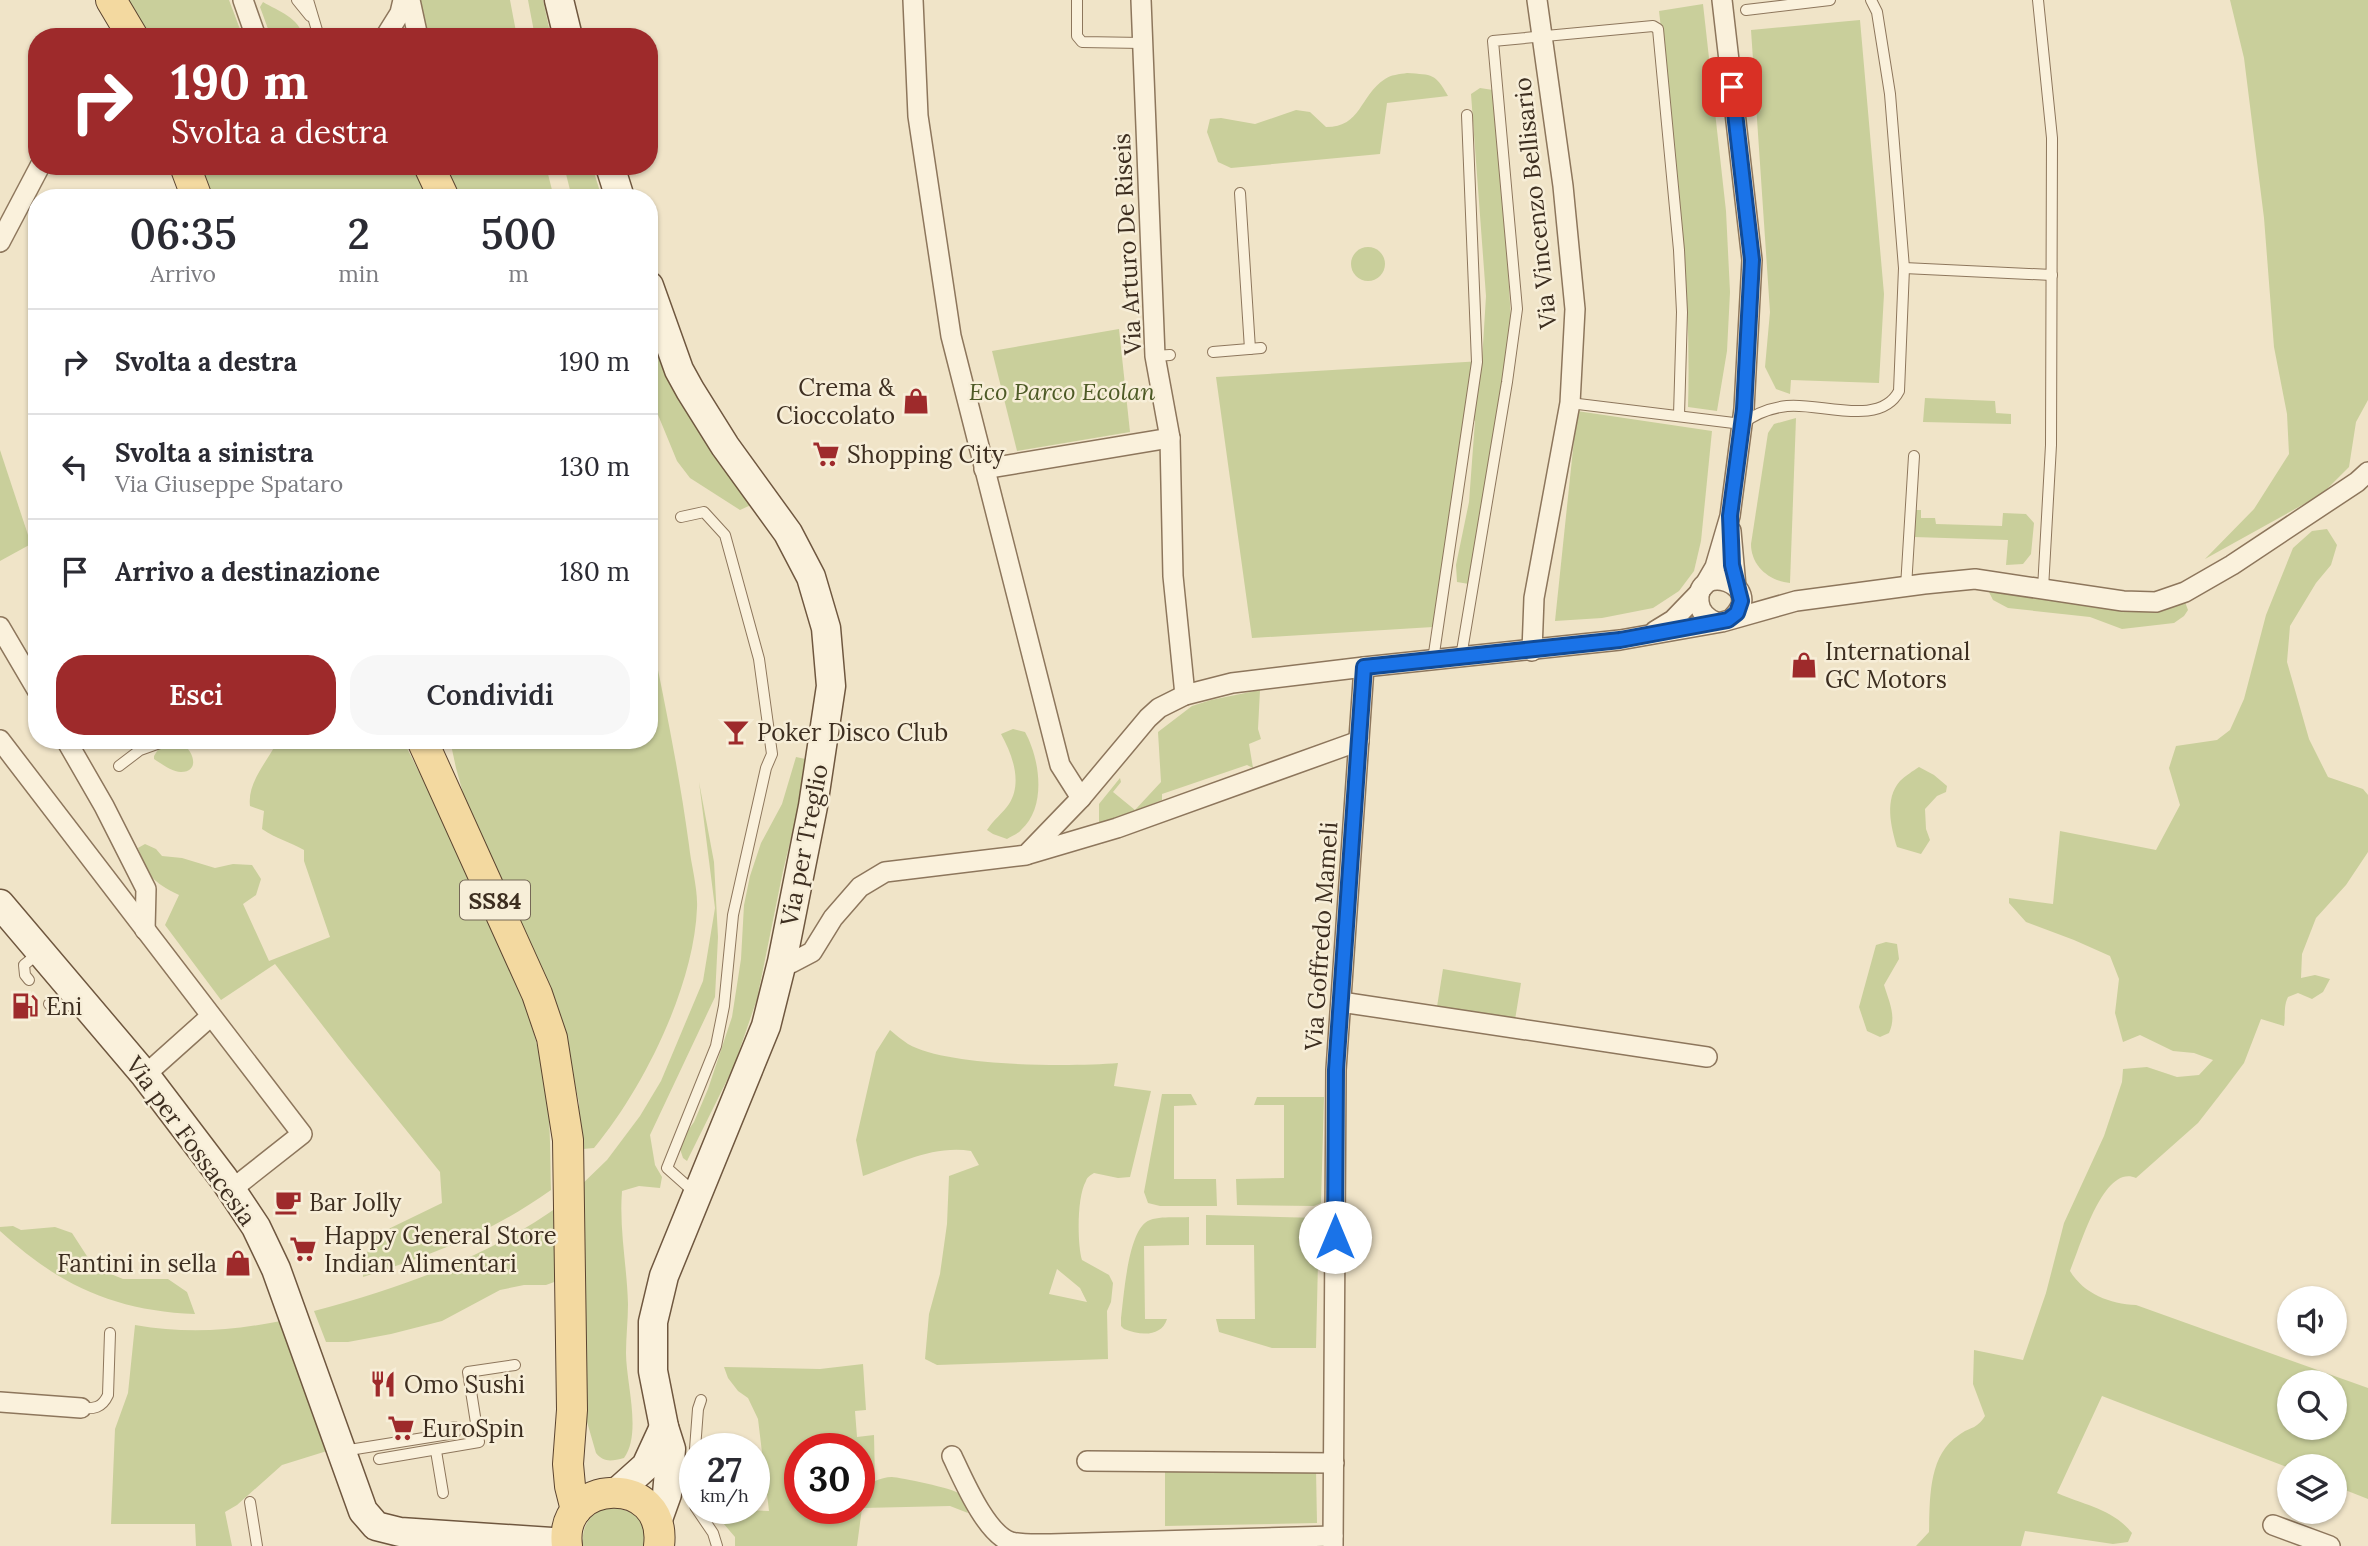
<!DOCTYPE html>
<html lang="it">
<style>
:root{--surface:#fff;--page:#f7f7f7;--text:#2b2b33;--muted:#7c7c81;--line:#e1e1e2;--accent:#9e2a2b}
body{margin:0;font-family:Lora,serif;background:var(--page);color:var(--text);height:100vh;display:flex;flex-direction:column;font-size:26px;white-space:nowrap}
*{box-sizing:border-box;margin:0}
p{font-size:23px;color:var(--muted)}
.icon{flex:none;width:38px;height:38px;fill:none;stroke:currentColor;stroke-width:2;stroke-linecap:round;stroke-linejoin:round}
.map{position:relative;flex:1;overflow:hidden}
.side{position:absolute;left:28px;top:189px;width:630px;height:560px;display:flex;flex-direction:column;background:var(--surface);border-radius:28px;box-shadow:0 2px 5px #0004}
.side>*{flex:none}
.hud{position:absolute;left:28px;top:28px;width:630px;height:147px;border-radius:28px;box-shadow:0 2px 5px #0004;background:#9e2a2b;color:#fff;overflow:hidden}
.fabs{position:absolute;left:2277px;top:1286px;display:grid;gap:14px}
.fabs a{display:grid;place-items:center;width:70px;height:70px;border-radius:50%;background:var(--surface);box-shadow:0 2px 5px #0004;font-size:35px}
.speed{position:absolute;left:679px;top:1433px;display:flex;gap:14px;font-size:35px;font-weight:700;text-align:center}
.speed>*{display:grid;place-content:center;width:91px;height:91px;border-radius:50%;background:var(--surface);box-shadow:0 2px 5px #0004;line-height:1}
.speed small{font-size:18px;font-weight:400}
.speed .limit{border:10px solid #d22;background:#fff;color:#111}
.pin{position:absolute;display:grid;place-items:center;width:60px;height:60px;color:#fff;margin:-30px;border-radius:14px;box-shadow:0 4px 10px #0006}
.me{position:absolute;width:77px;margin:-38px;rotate:0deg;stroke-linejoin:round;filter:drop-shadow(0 0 5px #0008)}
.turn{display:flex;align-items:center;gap:24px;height:147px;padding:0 28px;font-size:32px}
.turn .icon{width:91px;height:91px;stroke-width:2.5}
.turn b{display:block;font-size:49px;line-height:60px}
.eta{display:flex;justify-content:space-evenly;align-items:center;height:119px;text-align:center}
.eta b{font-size:42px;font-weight:600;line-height:49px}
.button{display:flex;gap:14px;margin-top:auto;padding:14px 28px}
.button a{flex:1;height:80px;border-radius:28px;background:var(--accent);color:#fff;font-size:28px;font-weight:600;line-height:80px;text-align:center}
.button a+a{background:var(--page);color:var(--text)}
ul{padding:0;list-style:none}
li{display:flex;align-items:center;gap:21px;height:105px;padding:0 28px;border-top:2px solid var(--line)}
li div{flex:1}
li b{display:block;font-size:26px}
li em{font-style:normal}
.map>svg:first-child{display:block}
.green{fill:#c9cf9b;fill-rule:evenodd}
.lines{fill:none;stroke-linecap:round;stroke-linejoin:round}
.lane-casing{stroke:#8d765c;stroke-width:12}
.street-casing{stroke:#8d765c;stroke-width:22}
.secondary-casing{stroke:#6f573f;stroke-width:31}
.primary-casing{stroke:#5b4430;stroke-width:32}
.lane{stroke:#faf1dc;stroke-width:10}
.street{stroke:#faf1dc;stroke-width:19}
.secondary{stroke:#faf1dc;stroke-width:28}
.primary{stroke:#f3d9a0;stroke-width:30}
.route-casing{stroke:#114b97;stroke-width:18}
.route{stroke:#1a73e8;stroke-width:12}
.labels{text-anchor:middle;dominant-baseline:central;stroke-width:5;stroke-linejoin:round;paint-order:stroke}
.shield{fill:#f7eed8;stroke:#756857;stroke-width:2}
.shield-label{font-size:23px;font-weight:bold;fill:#3d2e20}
.street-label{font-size:24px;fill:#3d2e20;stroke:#f7eed8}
.poi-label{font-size:24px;fill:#3d2e20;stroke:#f7eed8;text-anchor:start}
.park-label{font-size:24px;font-style:italic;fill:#4d5a26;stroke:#f7eed8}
</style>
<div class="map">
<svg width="2368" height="1546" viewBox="0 0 2368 1546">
<rect width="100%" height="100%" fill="#f0e4c8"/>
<g class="green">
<path d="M123,0H229L243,37H139Z"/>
<path d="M416,0H510L517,37H424Z"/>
<path d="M528,0H543L551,37H535Z"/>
<path d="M2230,0H2368V400L2356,422L2349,467L2322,494L2205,559L2254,509L2289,454L2287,414L2274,347L2264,218L2244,58Z"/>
<path d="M263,2C278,11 300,18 303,37H271L260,7Z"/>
<path d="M1703,4L1726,211L1730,292L1727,351L1717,411L1688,407C1692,274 1674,143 1659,11Z"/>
<path d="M1860,20L1884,294L1879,383L1791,380L1790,394L1776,389L1765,367L1770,312L1751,30Z"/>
<path d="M1407,73C1433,75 1435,73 1448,96L1387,103L1380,154L1231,168L1218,162L1207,132L1210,119L1221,118L1255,124L1296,110L1310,112L1326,127C1362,127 1359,96 1385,79C1390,75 1400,74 1407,73Z"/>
<path d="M1480,88L1493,90L1502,165L1511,321L1485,516L1469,584L1457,582L1456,565L1469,502L1475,421L1467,416L1433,627L1252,638L1216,377L1482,361L1486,296L1471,94Z"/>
<path d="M191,166H421L432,198H203Z"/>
<path d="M446,166H546L554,198H451Z"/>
<path d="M564,166H592L602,198H572Z"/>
<circle cx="1368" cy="264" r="17"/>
<path d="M1119,329L1130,432L1017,451L992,351Z"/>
<path d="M649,332L670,379L751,505L740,510L690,478L677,461L649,393Z"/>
<path d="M1925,398L1995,401L1996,413L2011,414V424L1923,422Z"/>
<path d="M1577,411L1712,431L1701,541L1694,571L1679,591L1653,608L1602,618L1555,621Z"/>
<path d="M1796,418L1790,583C1769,581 1751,566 1751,544L1768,433L1774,424Z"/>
<path d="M0,450L31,544L0,561Z"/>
<path d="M1915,510H1921V518H1935L1936,524L2002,526L2003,513L2026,514L2034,523L2031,554L2023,564L2006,565L2008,540L1914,537Z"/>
<path d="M2327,529L2337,545L2331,565L2316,583L2290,626L2287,662L2309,739L2328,777L2363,789L2368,795V852L2346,885L2316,918L2302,954L2301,978L2315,975L2330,979L2323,992L2312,999L2298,993L2288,997C2283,1007 2286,1016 2284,1026L2261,1019L2244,1063L2226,1087L2198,1123L2136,1178C2103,1163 2080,1248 2070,1271C2084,1294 2110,1304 2136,1305L2368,1388V1499L2335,1486L2334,1466L2289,1468L2102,1396L2057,1493C2084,1505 2113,1509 2132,1533L2128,1542L2113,1544L2025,1531L2021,1546H1916L1929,1532C1930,1499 1928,1455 1959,1435C1971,1426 1976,1430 1985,1416L1973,1384L1974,1350L2023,1360L2046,1293L2064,1223L2104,1136L2122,1082L2123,1069L2147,1067L2177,1077L2199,1075L2213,1060L2194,1053L2173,1051L2140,1035L2123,1042L2115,1013L2119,979L2110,956L2074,940L2026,922L2009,903V898L2053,904L2060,831L2156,850L2180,805L2169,768L2176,746L2217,740L2230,730L2244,699L2266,615L2293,548L2312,531ZM2334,1382V1428H2289V1382Z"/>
<path d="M1988,590L2185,602L2188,610L2184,616L2174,623L2122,629L2090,617L2008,608L1993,600Z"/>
<path d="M649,626C664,699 679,771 689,845C691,865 698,888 697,908C694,987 643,1089 594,1148L583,1149L579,1128V1103L565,1038L472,825L456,768L450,740H649Z"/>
<path d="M1260,690L1258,729L1261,739L1249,744L1253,768L1247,765L1162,794V800L1099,825V804L1120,778L1121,782L1113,792L1135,810L1161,782L1158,732L1192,706L1211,700Z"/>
<path d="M1013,729L1025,732C1040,759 1047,807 1021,830C1018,834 1011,836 1007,839L993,834L987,830C993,820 1003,813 1009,804C1023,782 1012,754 1001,734Z"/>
<path d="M278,740H403C453,841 510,943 539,1052C551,1097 550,1145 551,1190C489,1234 433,1254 363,1277L364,1259L376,1235L442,1203L440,1172L347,1057L275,964L221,1000L165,925L179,895C151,881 149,877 138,848L145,844L156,849L162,856L182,858L215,868L233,864L252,865L261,879L256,895L243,904L269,961L330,937L304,861V850C290,842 277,839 262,829L264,811L250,806C247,782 268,761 278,740Z"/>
<path d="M181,743C193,749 201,772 181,772C172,772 162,764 154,759V756L159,748Z"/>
<path d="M796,757L810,760L783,871L757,999L734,1066L687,1161L683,1158L680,1149L684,1136L694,1122L708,1089L732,1017L741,959L744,905L750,876L761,843L782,804Z"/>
<path d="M1919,767L1934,775L1947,786L1946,792L1937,796L1925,809L1926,829L1930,840L1921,854L1897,847C1891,827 1884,799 1900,781C1905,776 1913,771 1919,767Z"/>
<path d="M699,782L714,862L718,937L715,997L650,1135L655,1165L662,1177L660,1188L639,1186L622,1191C619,1229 627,1266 628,1304C628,1320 626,1337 626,1353C626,1383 642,1433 624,1458C612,1461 604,1463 596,1453L583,1408L577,1189L607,1160L640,1116L661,1081L703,981L715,908Z"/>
<path d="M1886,942L1897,944L1899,959L1884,985C1889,1002 1897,1016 1889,1033L1880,1037L1867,1031L1859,1007L1876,945Z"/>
<path d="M1443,969L1521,983L1514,1026L1436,1013Z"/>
<path d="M890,1030C896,1035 902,1040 908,1044C948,1067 1070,1067 1118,1063L1114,1086L1151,1091L1130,1177L1118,1178L1094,1173C1091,1175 1087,1177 1086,1181C1077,1196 1077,1243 1082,1260L1109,1275L1113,1283L1111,1302L1107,1311L1108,1359L937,1365L925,1359L929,1314L940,1274L947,1224L949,1176L979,1165L971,1151C933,1145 898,1164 863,1176L856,1140L876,1052ZM1057,1269L1080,1288L1087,1302L1049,1294Z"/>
<path d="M1162,1094H1191L1197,1105L1174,1106V1179H1216L1217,1206H1160L1148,1203L1144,1192Z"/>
<path d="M1257,1097H1324L1321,1203L1314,1206L1237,1205L1236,1179L1284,1178V1105H1254Z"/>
<path d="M559,1206L557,1281L546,1285H524L500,1290L442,1321L391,1334L348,1342H326L314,1311C400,1288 486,1258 559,1206Z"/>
<path d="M1206,1215L1319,1218L1316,1348H1272L1219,1332L1216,1319H1255L1254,1245H1206Z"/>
<path d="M1189,1217V1245L1144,1246L1145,1319H1167C1161,1338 1139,1335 1124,1329L1121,1326V1318C1124,1296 1128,1227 1150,1220C1161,1216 1177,1218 1189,1217Z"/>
<path d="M13,1226L21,1230L55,1227L72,1233L94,1267L123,1279H168L187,1292L195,1314C115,1311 58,1285 0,1231V1227Z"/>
<path d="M281,1321L327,1451L282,1465L237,1505L225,1512L232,1546H196L195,1524H111L115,1429L128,1393L135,1325C187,1334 229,1331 281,1321Z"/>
<path d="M863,1364L866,1410L855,1411L857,1437L874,1435L875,1481C880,1479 886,1477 892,1477C899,1477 955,1489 958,1493C963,1497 966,1507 968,1513L950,1506L862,1508L857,1546H735V1537L711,1509L769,1511L758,1419L748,1398L738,1391L728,1378L724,1367L820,1369ZM800,1449H859V1508H800Z"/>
<path d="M1165,1468L1316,1469L1317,1523L1165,1526Z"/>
<path d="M607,1507C634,1510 646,1516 644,1546H583C581,1527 589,1514 607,1507Z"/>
</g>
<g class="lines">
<g class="lane-casing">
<g id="lane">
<path d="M297,0L310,16"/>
<path d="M308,0L319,37"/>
<path d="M1077,0V36L1082,42L1142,43"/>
<path d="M2038,0L2052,138L2051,445L2043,589"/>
<path d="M1746,10L1830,0"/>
<path d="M1240,193L1250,349"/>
<path d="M1904,268L2052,275"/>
<path d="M1213,352L1261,348"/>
<path d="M1155,356L1170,355"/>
<path d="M1570,403L1742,424C1756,413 1769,408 1787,406C1819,402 1880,428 1899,391L1904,268L1890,94L1877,12L1871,0"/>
<path d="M681,517L704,512L725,535L759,659L772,754L766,768L733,915L724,1006L716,1046L667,1168L694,1192"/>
<path d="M1906,587L1914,456"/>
<path d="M1461,657L1507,382L1517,309L1493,41L1653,26L1658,29L1679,250L1682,312L1679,415"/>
<path d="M1433,660L1477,362L1467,115"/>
<path d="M119,766L140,750L168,740"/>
<path d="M29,980L25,975L24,965L40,952"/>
<path d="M49,1004L54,1009H62L77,997"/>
<path d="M81,1408C94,1409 102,1408 108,1395L110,1333"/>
<path d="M695,1449L698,1409L701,1400"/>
<path d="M343,1451L455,1433L454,1427"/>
<path d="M436,1451L443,1493"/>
<path d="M695,1451L691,1490L695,1506"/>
<path d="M379,1459L479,1442L468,1372L515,1365"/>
<path d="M250,1502L257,1546"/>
<path d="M696,1508L713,1533L717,1546"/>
</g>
</g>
<g class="street-casing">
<g id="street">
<path d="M243,0L256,37"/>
<path d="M410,0L418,37"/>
<path d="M913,0L918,116L951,336L1060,765L1081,798"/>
<path d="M1141,0L1155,356L1170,438L1173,576L1185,695"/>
<path d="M385,37L400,13L403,0"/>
<path d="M0,242L40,166"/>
<path d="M984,469L1170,438"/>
<path d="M1731,531L1736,587"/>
<path d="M1704,586L1715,567L1730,516L1744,409L1752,260L1722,0"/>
<path d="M1716,622C1706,618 1700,612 1699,602C1695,561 1766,584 1733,617"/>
<path d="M0,627L37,690"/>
<path d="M1655,631L1673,620L1700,592"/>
<path d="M1532,651L1534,598L1570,403L1575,309L1563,186L1537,0"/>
<path d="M0,740L302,1134L231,1190"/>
<path d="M66,740L104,806L146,889L145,930"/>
<path d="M1029,854L1117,828L1359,741"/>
<path d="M782,962L791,963L812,952L833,918L860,887L885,872L1026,855L1081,798L1148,718L1159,708L1185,695L1232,683L1364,667L1620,640L1722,622L1796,601L1924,584L1975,579L2123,601L2156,602L2185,592L2232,565L2357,482L2368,472"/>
<path d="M1341,1002L1707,1057"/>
<path d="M145,1075L211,1016"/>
<path d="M0,1402L81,1408"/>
<path d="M952,1456C963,1479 986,1534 1011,1542C1023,1545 1039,1544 1051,1544L1333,1536"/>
<path d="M1087,1461L1334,1463"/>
<path d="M2273,1525L2330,1546"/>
<path d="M1333,1546L1336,1070L1364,667"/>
</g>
</g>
<g class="secondary-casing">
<g id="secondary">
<path d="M559,0L568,37"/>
<path d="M610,166L620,198"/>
<path d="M649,286L679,370L690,390L725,446L788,533L811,577L826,628L831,686L813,806L782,962L766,1026L664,1276L653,1322V1371L664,1427L671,1449L667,1494L657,1522"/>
<path d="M0,904L145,1075L224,1179L256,1227L276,1269L363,1511L376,1526L400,1532L567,1543"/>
<path d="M617,1492L646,1466L664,1427"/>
</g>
</g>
<g class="primary-casing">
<g id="primary">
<path d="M111,0L133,37"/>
<path d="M185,166L197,198"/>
<path d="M429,166L444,198"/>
<path d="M422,740L537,994L552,1038L568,1140L572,1410L568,1464L570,1486L576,1510"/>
<path d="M567,1546C558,1477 668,1473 659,1546"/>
</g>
</g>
<use href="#lane" class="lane"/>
<use href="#street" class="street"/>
<use href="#secondary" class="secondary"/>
<use href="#primary" class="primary"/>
</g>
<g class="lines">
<g class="route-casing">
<path id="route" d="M1335,1237L1336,1070L1364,667L1620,640L1728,620L1737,613L1741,601L1732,565L1730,516L1744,409L1752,260L1732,87"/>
</g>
<use href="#route" class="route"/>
</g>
<defs>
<g id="shop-bare" transform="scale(2.1)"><path d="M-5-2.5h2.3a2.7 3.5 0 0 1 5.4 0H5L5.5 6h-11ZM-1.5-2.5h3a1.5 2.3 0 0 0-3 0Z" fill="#9e2a2b" stroke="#f7eed8" stroke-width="2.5" paint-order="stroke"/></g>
<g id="supermarket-bare" transform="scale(2.1)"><path d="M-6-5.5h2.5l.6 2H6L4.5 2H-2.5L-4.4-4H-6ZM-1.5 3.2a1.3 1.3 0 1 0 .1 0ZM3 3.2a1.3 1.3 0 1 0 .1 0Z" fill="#9e2a2b" stroke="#f7eed8" stroke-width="2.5" paint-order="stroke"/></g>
<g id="bar-bare" transform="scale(2.1)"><path d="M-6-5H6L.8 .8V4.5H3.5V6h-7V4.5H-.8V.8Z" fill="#9e2a2b" stroke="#f7eed8" stroke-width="2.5" paint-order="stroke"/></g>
<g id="fuel-bare" transform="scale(2.1)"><path d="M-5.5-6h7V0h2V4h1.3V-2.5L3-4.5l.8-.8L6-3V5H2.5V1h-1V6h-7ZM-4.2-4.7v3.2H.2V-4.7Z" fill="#9e2a2b" stroke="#f7eed8" stroke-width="2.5" paint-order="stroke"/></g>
<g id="cafe-bare" transform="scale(2.1)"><path d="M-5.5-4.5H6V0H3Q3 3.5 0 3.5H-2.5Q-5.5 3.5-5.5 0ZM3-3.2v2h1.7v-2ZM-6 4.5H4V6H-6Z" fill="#9e2a2b" stroke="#f7eed8" stroke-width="2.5" paint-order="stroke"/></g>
<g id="restaurant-bare" transform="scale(2.1)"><path d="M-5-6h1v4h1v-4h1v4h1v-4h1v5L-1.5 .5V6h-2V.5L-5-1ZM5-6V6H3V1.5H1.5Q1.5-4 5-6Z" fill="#9e2a2b" stroke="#f7eed8" stroke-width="2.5" paint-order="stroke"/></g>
</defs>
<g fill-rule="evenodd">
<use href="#shop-bare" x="916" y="401"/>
<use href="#supermarket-bare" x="826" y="454"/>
<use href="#shop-bare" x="1804" y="665"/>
<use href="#bar-bare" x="736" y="732"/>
<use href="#fuel-bare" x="25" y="1006"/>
<use href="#cafe-bare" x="288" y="1202"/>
<use href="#supermarket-bare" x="303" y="1249"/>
<use href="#shop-bare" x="238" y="1263"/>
<use href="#restaurant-bare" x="383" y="1384"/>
<use href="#supermarket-bare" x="401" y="1428"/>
</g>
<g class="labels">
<rect class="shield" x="460" y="880.5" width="70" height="39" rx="5"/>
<g class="shield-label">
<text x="495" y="900">SS84</text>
</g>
<g class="street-label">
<text transform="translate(1535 203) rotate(-96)">Via Vincenzo Bellisario</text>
<text transform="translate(1127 244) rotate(-93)">Via Arturo De Riseis</text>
<text transform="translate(804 845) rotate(-79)">Via per Treglio</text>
<text transform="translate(1321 936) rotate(-86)">Via Goffredo Mameli</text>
<text transform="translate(191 1141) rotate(54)">Via per Fossacesia</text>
</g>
<g class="poi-label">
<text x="895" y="387" text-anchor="end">Crema &amp;<tspan x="895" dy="28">Cioccolato</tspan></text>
<text x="847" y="454">Shopping City</text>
<text x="1825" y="651">International<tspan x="1825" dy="28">GC Motors</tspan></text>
<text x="757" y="732">Poker Disco Club</text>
<text x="46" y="1006">Eni</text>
<text x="309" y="1202">Bar Jolly</text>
<text x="324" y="1235">Happy General Store<tspan x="324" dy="28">Indian Alimentari</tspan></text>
<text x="217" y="1263" text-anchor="end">Fantini in sella</text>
<text x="404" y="1384">Omo Sushi</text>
<text x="422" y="1428">EuroSpin</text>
</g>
<g class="park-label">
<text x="1062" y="391">Eco Parco Ecolan</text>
</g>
</g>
</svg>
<div class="fabs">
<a><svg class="icon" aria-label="sound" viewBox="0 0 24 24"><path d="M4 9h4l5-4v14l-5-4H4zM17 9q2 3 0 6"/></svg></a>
<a><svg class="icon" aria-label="search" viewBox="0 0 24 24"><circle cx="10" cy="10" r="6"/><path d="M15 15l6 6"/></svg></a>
<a><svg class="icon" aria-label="layers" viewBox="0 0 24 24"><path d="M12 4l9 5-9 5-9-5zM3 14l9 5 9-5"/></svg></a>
</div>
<div class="speed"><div>27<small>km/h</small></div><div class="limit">30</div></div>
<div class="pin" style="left:1732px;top:87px;background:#d93025"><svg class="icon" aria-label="arrive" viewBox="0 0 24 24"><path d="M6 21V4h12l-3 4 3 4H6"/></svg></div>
<svg class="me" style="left:1335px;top:1237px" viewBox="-20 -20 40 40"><circle r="19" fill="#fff"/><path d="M0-13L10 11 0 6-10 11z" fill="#1a73e8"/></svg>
<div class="hud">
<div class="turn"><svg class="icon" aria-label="right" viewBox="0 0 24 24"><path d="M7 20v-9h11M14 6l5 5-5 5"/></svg><div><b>190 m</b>Svolta a destra</div></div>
</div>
<section class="side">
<div class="eta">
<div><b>06:35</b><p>Arrivo</p></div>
<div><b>2</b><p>min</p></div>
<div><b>500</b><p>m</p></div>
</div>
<ul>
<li><svg class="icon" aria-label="right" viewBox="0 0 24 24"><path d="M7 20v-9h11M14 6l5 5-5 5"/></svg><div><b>Svolta a destra</b></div><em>190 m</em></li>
<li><svg class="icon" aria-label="left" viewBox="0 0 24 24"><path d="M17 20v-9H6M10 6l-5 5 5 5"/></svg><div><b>Svolta a sinistra</b><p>Via Giuseppe Spataro</p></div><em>130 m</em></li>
<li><svg class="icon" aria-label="arrive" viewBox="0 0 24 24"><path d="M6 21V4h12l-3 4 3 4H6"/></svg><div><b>Arrivo a destinazione</b></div><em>180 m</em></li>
</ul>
<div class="button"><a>Esci</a><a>Condividi</a></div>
</section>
</div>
